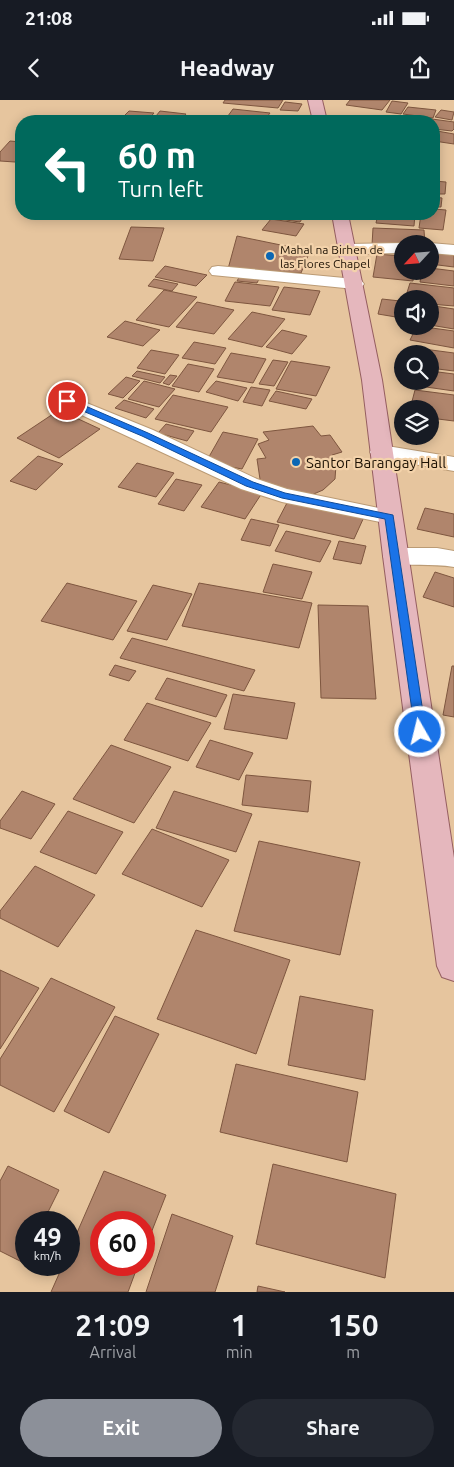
<!DOCTYPE html>
<style>
:root{--surface:#171b24;--page:#242831;--text:#f1f3f6;--muted:#9ea1a6;--accent:#8c9099}
body{margin:0;font-family:Ubuntu,sans-serif;background:var(--page);color:var(--text);height:100vh;display:flex;flex-direction:column;font-size:19px;white-space:nowrap}
*{box-sizing:border-box;margin:0}
p{font-size:16px;color:var(--muted)}
.icon{flex:none;width:28px;height:28px;fill:none;stroke:currentColor;stroke-width:2;stroke-linecap:round;stroke-linejoin:round}
.map{position:relative;height:1192px;overflow:hidden}
.details{display:flex;flex-direction:column;background:var(--surface);flex:1}
.details>*{flex:none}
.hud{position:absolute;left:15px;top:15px;width:425px;height:105px;border-radius:20px;box-shadow:0 2px 12px #0003;background:#00695c;color:#fff;overflow:hidden}
.needle{width:32px;rotate:244deg}
.fabs{position:absolute;left:394px;top:135px;display:grid;gap:10px}
.fabs a{display:grid;place-items:center;width:45px;height:45px;border-radius:50%;background:var(--surface);box-shadow:0 2px 12px #0003;font-size:25px}
.speed{position:absolute;left:15px;top:1111px;display:flex;gap:10px;font-size:25px;font-weight:700;text-align:center}
.speed>*{display:grid;place-content:center;width:65px;height:65px;border-radius:50%;background:var(--surface);box-shadow:0 2px 12px #0003;line-height:1}
.speed small{font-size:12px;font-weight:400}
.speed .limit{border:8px solid #d22;background:#fff;color:#111}
.pin{position:absolute;display:grid;place-items:center;width:42px;height:42px;color:#fff;margin:-21px;border:2px solid #fff;border-radius:50%;box-shadow:0 1px 5px #0007}
.me{position:absolute;width:55px;margin:-28px;rotate:352deg;stroke-linejoin:round;filter:drop-shadow(0 0 4px #0008)}
.turn{display:flex;align-items:center;gap:18px;height:105px;padding:0 20px;font-size:22px}
.turn .icon{width:65px;height:65px;stroke-width:2.5}
.turn b{display:block;font-size:35px;line-height:42px}
.eta{display:flex;justify-content:space-evenly;align-items:center;height:85px;text-align:center}
.eta b{font-size:30px;font-weight:700;line-height:35px}
.action{display:flex;gap:10px;margin-top:auto;padding:10px 20px}
.action a{flex:1;height:58px;border-radius:30px;background:var(--accent);color:#fff;font-size:20px;font-weight:700;line-height:58px;text-align:center}
.action a+a{background:var(--page);color:var(--text)}
.status{display:flex;justify-content:space-between;align-items:center;height:35px;padding:0 25px;background:var(--surface);direction:ltr}
.status svg{height:14px;fill:currentColor}
header{display:flex;justify-content:space-between;align-items:center;height:65px;padding:0 20px;background:var(--surface);font-size:22px;font-weight:700}
.map>svg:first-child{display:block}
.building{fill:#b0856c;stroke:#7e563f}
.lines{fill:none;stroke-linecap:round;stroke-linejoin:round}
.minor-casing{stroke:#bb9b75;stroke-width:2}
.major-casing{stroke:#955e60;stroke-width:2}
.minor{fill:#fff;fill-rule:evenodd}
.major{fill:#e5b7bd;fill-rule:evenodd}
.route{fill:#1a73e8;stroke:#114b97}
.poi-dot{fill:#0c67b4;stroke:#f3d2aa;stroke-width:2}
.labels{text-anchor:middle;dominant-baseline:central;stroke-width:4.5;stroke-linejoin:round;paint-order:stroke}
.far-poi-label{font-size:12px;fill:#1f1305;stroke:#f3d2aa;text-anchor:start}
.poi-label{font-size:15px;fill:#1f1305;stroke:#f3d2aa;text-anchor:start}
</style>
<div class="status"><b>21:08</b><svg viewBox="0 0 49 12"><path d="M0 12V9h3v3zM5 12V6h3v6zM10 12V3h3v9zM15 12V0h3v12zM26 1h20v11H26zM47 4h2v5h-2z"/></svg></div>
<header><svg class="icon" aria-label="back" viewBox="0 0 24 24"><path d="M15 5l-7 7 7 7"/></svg>Headway<svg class="icon" aria-label="share" viewBox="0 0 24 24"><path d="M12 15V3M7 8l5-5 5 5M5 13v7h14v-7"/></svg></header>
<div class="map">
<svg width="454" height="1192" viewBox="0 0 454 1192">
<rect width="100%" height="100%" fill="#e6c59e"/>
<g class="building">
<path d="M225,0H283L278,8L223,3Z"/>
<path d="M350,0H390L382,10L346,5Z"/>
<path d="M392,1L408,3L401,14L386,12Z"/>
<path d="M285,2L302,4L298,11L280,10Z"/>
<path d="M408,7L436,10L433,18L403,14Z"/>
<path d="M233,9L270,13L264,21L225,20Z"/>
<path d="M441,10L454,12L452,20L435,17Z"/>
<path d="M129,11L154,13L147,21H119Z"/>
<path d="M160,11L186,14L180,21H152Z"/>
<path d="M410,16L454,22V29L452,31L434,29V21H406Z"/>
<path d="M348,17L368,20L367,21H345Z"/>
<path d="M437,31L454,34V44L434,41V34Z"/>
<path d="M10,41L21,42V55L15,62L0,61V52Z"/>
<path d="M434,81L446,82L445,94H434Z"/>
<path d="M434,97L442,98L441,107H434Z"/>
<path d="M434,109L446,110L443,130L419,128L421,114H434Z"/>
<path d="M243,114H305L300,122Z"/>
<path d="M378,114H415L414,126L376,123Z"/>
<path d="M271,119L304,124L296,136L262,130Z"/>
<path d="M131,127L164,128L153,161L119,159Z"/>
<path d="M373,128L424,130L425,144H402V147L372,145Z"/>
<path d="M237,136L310,151L301,173L228,169Z"/>
<path d="M430,152L454,155V167L430,164Z"/>
<path d="M377,154L402,156V171H414L413,181L373,177Z"/>
<path d="M165,166L207,175L196,186L155,177Z"/>
<path d="M430,168L454,171V186L420,182L422,171H430Z"/>
<path d="M241,174L260,177L257,183L237,181Z"/>
<path d="M154,179L178,184L172,191L148,186Z"/>
<path d="M235,182L279,187L270,206L225,201Z"/>
<path d="M410,183L454,188V206L430,204V199H405Z"/>
<path d="M284,187L320,191L310,215L272,210Z"/>
<path d="M164,190L197,197L169,227L136,220Z"/>
<path d="M382,199L400,201L396,217L378,214Z"/>
<path d="M197,202L234,210L214,234L176,227Z"/>
<path d="M434,206L454,209V229L430,225V217Z"/>
<path d="M252,212L285,219L262,247L228,239Z"/>
<path d="M125,221L160,230L143,246L107,237Z"/>
<path d="M417,226L454,231V248L410,240Z"/>
<path d="M282,230L307,236L292,254L266,247Z"/>
<path d="M194,242L226,248L215,264L182,258Z"/>
<path d="M416,248L454,253V271L430,268V254H414Z"/>
<path d="M151,250L179,255L165,274L137,268Z"/>
<path d="M231,253L266,259L253,283L217,277Z"/>
<path d="M273,260L288,262L274,286L259,284Z"/>
<path d="M291,261L330,267L316,296L276,289Z"/>
<path d="M188,264L214,269L199,292L172,286Z"/>
<path d="M137,271L165,277L160,283L132,276Z"/>
<path d="M430,271L454,274V291L419,286L420,281H430Z"/>
<path d="M170,275L177,276L169,285L163,283Z"/>
<path d="M126,277L140,281L123,298L108,294Z"/>
<path d="M144,281L175,289L159,307L128,299Z"/>
<path d="M216,281L247,288L238,301L206,292Z"/>
<path d="M251,287L270,290L262,306L243,302Z"/>
<path d="M415,290L454,295V321L430,318V309H410Z"/>
<path d="M276,291L312,299L306,309L269,301Z"/>
<path d="M173,295L228,307L211,332L155,319Z"/>
<path d="M124,300L154,309L146,318L115,308Z"/>
<path d="M59,310L100,329L59,358L17,338Z"/>
<path d="M166,324L194,331L187,341L158,333Z"/>
<path d="M313,326L321,336L330,335L342,352L332,355L336,365L335,379L323,390L309,396L261,386L257,359L266,358L258,344L269,340L263,332Z"/>
<path d="M223,332L258,339L242,369L206,362Z"/>
<path d="M38,356L63,364L36,390L10,381Z"/>
<path d="M137,363L174,373L156,397L118,387Z"/>
<path d="M176,379L202,385L184,411L158,404Z"/>
<path d="M219,382L262,393L245,419L201,407Z"/>
<path d="M288,401L364,417L354,439L277,422Z"/>
<path d="M425,408L454,414V437L417,429Z"/>
<path d="M251,419L279,425L270,446L241,440Z"/>
<path d="M286,431L331,441L320,462L275,451Z"/>
<path d="M339,441L366,446L361,464L333,459Z"/>
<path d="M273,464L312,472L302,499L263,492Z"/>
<path d="M435,472L454,478V507L423,497Z"/>
<path d="M67,483L137,501L113,540L41,521Z"/>
<path d="M199,483L312,503L299,548L182,526Z"/>
<path d="M153,485L192,494L167,540L127,531Z"/>
<path d="M318,505L368,506L376,599L321,598Z"/>
<path d="M132,538L255,570L244,591L120,558Z"/>
<path d="M115,565L136,571L129,581L109,575Z"/>
<path d="M452,566H454V617L443,615Z"/>
<path d="M167,578L227,595L216,617L155,599Z"/>
<path d="M233,594L295,603L287,639L224,629Z"/>
<path d="M147,603L211,623L188,661L124,640Z"/>
<path d="M210,640L253,653L239,680L196,667Z"/>
<path d="M111,645L171,667L134,723L73,699Z"/>
<path d="M246,675L311,681L308,712L242,705Z"/>
<path d="M22,691L55,704L31,739L0,728V721Z"/>
<path d="M174,691L252,714L236,752L156,728Z"/>
<path d="M68,711L123,732L96,774L40,752Z"/>
<path d="M152,729L229,760L202,807L122,774Z"/>
<path d="M259,741L360,762L340,855L234,831Z"/>
<path d="M35,766L95,795L58,847L0,818V811Z"/>
<path d="M196,830L290,860L256,954L157,919Z"/>
<path d="M0,870L39,888L0,949Z"/>
<path d="M51,878L115,907L54,1012L0,985V959Z"/>
<path d="M300,896L373,910L365,980L288,965Z"/>
<path d="M115,916L159,934L109,1033L64,1011Z"/>
<path d="M236,964L358,992L347,1062L220,1032Z"/>
<path d="M273,1064L396,1094L385,1178L256,1144Z"/>
<path d="M8,1066L59,1090L43,1122H26V1154L22,1162L0,1151V1081Z"/>
<path d="M104,1071L166,1095L144,1151V1122H101V1165H138L128,1192H51L63,1165H69V1151Z"/>
<path d="M172,1114L233,1136L215,1192H146Z"/>
<path d="M258,1186L285,1192H257Z"/>
</g>
<g class="lines">
<g class="minor-casing">
<g id="minor">
<path d="M402,143L406,144H402V153L348,154L342,153L339,149L342,145L348,144Z"/>
<path d="M430,143L454,145V155L430,153V144H426Z"/>
<path d="M218,166L355,179L361,180L364,184L361,188L355,189L212,175L209,171L212,167Z"/>
<path d="M67,295L153,330L257,379L287,389L398,412L402,417L398,422L390,424L282,402L241,389L60,305L57,301L60,297Z"/>
<path d="M381,345L454,357V371L373,357L370,352L373,347Z"/>
<path d="M395,448H437L454,451V467C432,463 408,467 386,462L383,456L386,450Z"/>
</g>
</g>
<g class="major-casing">
<g id="major">
<path d="M308,0H322L327,21H313Z"/>
<path d="M332,114H348L382,280L454,758V881L442,877L437,866L383,456L362,280Z"/>
</g>
</g>
<use href="#minor" class="minor"/>
<use href="#major" class="major"/>
</g>
<path class="route" d="M67,298L148,333L253,382L285,393L393,415L426,632L425,635L420,636L415,632L385,419L282,398L246,386L142,336L64,303V299Z"/>
<g class="poi-dot">
<circle cx="270" cy="156" r="5"/>
<circle cx="296" cy="362" r="5"/>
</g>
<g class="labels">
<g class="far-poi-label">
<text x="280" y="149">Mahal na Birhen de<tspan x="280" dy="14">las Flores Chapel</tspan></text>
</g>
<g class="poi-label">
<text x="306" y="362">Santor Barangay Hall</text>
</g>
</g>
</svg>
<div class="fabs">
<a><svg class="needle" viewBox="-14 -14 28 28"><path d="M0-13l5 13h-10z" fill="#e53935"/><path d="M0 13l5-13h-10z" fill="#9ea1a6"/></svg></a>
<a><svg class="icon" aria-label="sound" viewBox="0 0 24 24"><path d="M4 9h4l5-4v14l-5-4H4zM17 9q2 3 0 6"/></svg></a>
<a><svg class="icon" aria-label="search" viewBox="0 0 24 24"><circle cx="10" cy="10" r="6"/><path d="M15 15l6 6"/></svg></a>
<a><svg class="icon" aria-label="layers" viewBox="0 0 24 24"><path d="M12 4l9 5-9 5-9-5zM3 14l9 5 9-5"/></svg></a>
</div>
<div class="speed"><div>49<small>km/h</small></div><div class="limit">60</div></div>
<div class="pin" style="left:67px;top:301px;background:#d93025"><svg class="icon" aria-label="arrive" viewBox="0 0 24 24"><path d="M6 21V4h12l-3 4 3 4H6"/></svg></div>
<svg class="me" style="left:420px;top:632px" viewBox="-20 -20 40 40"><circle r="17" fill="#1a73e8" stroke="#fff" stroke-width="3"/><path d="M0-11L8 9 0 5-8 9z" fill="#fff"/></svg>
<div class="hud">
<div class="turn"><svg class="icon" aria-label="left" viewBox="0 0 24 24"><path d="M17 20v-9H6M10 6l-5 5 5 5"/></svg><div><b>60 m</b>Turn left</div></div>
</div>
</div>
<section class="details">
<div class="eta">
<div><b>21:09</b><p>Arrival</p></div>
<div><b>1</b><p>min</p></div>
<div><b>150</b><p>m</p></div>
</div>
<div class="action"><a>Exit</a><a>Share</a></div>
</section>
